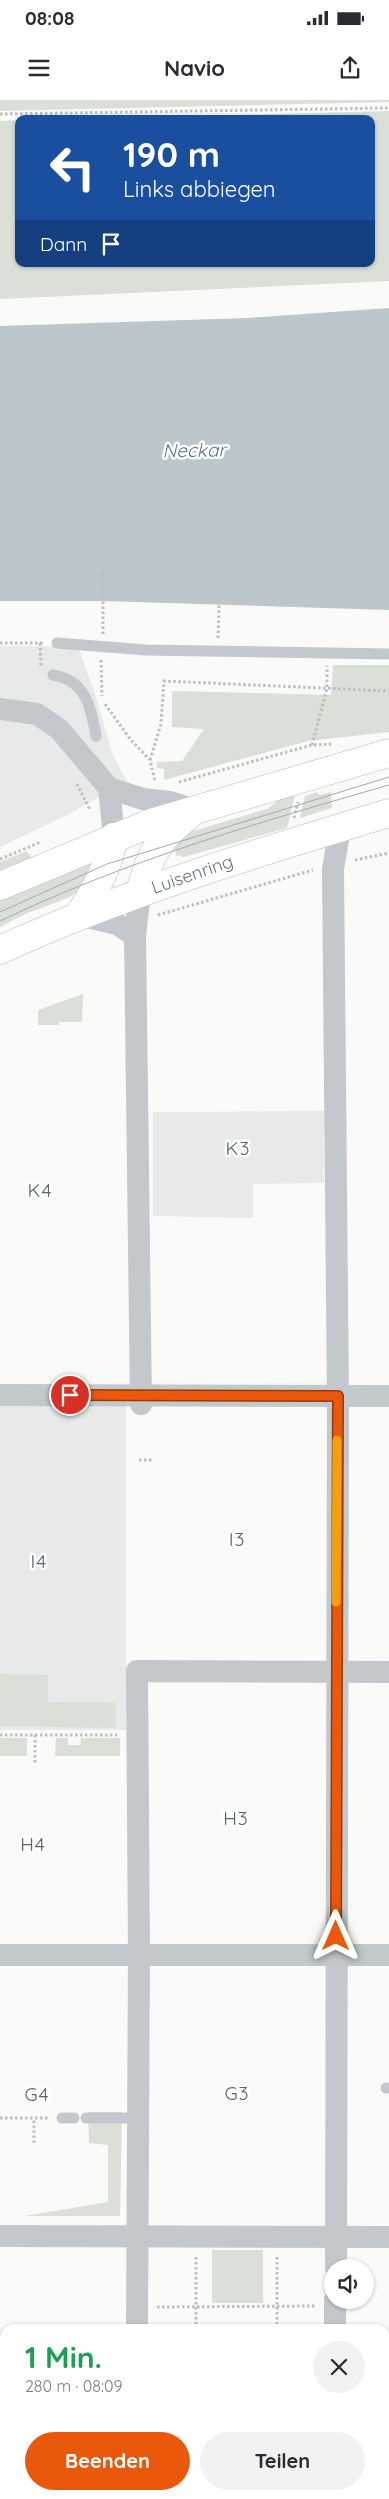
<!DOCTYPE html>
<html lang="de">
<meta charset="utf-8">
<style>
:root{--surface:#fff;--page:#f2f2f3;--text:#2b2b33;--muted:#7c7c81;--accent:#ea580c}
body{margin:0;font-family:Quicksand,sans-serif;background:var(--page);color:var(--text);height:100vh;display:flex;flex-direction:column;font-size:19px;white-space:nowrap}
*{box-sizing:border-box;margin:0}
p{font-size:16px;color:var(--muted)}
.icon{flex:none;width:28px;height:28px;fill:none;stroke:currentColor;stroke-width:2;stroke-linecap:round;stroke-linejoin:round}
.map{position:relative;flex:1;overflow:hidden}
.sheet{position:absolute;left:0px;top:2224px;width:390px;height:176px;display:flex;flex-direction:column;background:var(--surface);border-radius:15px 15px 0 0;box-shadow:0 1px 4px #0004}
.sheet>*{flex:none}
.banner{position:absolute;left:15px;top:15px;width:360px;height:152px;border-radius:10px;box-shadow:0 1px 4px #0004;background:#1a4fa0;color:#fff;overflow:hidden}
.tools{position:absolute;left:324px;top:2159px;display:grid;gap:10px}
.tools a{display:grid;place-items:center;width:50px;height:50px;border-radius:50%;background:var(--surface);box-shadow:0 1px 4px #0004;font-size:25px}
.pin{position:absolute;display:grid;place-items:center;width:42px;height:42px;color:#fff;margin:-21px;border:2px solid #fff;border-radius:50%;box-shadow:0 1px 5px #0007}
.me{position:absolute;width:55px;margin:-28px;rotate:0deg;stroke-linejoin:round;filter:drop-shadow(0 0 4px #0008)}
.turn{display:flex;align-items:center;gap:18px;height:105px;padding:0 25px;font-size:22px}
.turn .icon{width:65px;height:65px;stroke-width:2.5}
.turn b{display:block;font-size:35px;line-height:42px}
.then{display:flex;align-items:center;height:48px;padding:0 25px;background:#0003;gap:10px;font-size:19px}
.round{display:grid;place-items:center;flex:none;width:52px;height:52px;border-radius:26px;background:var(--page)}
.headline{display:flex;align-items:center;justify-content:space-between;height:85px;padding:0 25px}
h1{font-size:30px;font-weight:700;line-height:38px;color:#1e9e55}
.cta{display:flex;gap:10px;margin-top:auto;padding:10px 25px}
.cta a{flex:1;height:58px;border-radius:30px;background:var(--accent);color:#fff;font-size:20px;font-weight:700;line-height:58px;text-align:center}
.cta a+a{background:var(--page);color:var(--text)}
.status{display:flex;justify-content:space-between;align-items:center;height:35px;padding:0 25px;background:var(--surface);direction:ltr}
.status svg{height:14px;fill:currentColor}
header{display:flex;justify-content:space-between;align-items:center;height:65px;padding:0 25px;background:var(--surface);font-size:22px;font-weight:700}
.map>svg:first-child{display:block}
.built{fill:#e8e9e9}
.green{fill:#dadfd7}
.water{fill:#bbc7cb}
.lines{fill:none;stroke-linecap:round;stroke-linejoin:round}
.primary-casing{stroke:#b5babe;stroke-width:29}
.path{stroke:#bbbfc2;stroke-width:3;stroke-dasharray:2.5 2.5;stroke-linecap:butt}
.lane{stroke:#c3c8cc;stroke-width:11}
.street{stroke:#c3c8cc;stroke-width:22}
.primary{stroke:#fff;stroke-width:28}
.tram{stroke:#a2aab0;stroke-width:1}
.route-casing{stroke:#983908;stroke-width:12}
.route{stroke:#ea580c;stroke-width:9}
.slow{stroke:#f59e0b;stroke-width:9}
.labels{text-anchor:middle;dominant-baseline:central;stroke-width:5;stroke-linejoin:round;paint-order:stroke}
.street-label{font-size:18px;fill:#657683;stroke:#fff}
.water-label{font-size:19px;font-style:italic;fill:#60757c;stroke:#fff}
.neighbourhood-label{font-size:19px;letter-spacing:1px;fill:#57646e;stroke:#fff}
</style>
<div class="status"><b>08:08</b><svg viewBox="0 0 49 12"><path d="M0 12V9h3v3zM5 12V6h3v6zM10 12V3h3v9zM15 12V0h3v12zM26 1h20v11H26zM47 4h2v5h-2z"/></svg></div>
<header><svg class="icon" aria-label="menu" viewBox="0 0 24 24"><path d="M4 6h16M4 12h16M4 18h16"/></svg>Navio<svg class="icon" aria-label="share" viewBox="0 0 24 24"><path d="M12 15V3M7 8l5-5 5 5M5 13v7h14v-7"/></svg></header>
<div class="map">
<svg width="389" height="2399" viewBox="0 0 389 2399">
<rect width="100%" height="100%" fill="#fafaf8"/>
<g class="built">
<path d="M0,546H78L97,600L113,656L127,681L67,715L0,747Z"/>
<path d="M324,1011V1083L253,1084V1118L153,1116V1012Z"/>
<rect x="0" y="1304" width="126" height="326"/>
</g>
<g class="green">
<path d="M0,0H389V2L0,11Z"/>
<path d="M389,11V181L0,199V21L19,20V164H371V19H82Z"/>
<path d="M333,565H389V632L308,641L164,680V669L157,668V662L182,661L204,629L172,627V591L331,595Z"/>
<path d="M296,691L287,728L184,757L176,755L173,737L267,709L285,695Z"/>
<path d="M317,692L319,695L331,692L332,708L300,718L305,696Z"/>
<path d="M27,751L32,759L0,774V762Z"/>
<path d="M86,762L92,766L83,788L70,797L23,815L0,827V798Z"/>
<path d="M83,894L82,922H59V925H38V910Z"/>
<path d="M0,1574L48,1575V1602L116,1603V1628L0,1626Z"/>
<rect x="0" y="1638" width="27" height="18"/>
<path d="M56,1638H68V1645H80L81,1638H120V1656H55Z"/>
<path d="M88,2012H122L120,2116H25L108,2102V2045L89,2043Z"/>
<rect x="212" y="2150" width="51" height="53"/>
</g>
<path class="water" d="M389,208V510L103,501H0V226L248,218Z"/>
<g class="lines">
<g class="primary-casing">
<g id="primary">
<path d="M0,786L151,723L389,653"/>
<path d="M140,792C151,753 156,742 188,716"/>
<path d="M79,815C96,790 108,767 114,737"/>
<path d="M0,850C126,792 257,753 389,713"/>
</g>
</g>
<g class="path">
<path d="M0,14L389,8"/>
<path d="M92,476L116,475"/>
<path d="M103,534V467"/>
<path d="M218,538L219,505"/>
<path d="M0,543H44"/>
<path d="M40,543L41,567"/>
<path d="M101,560L102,596"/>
<path d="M105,604L130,639L150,660L155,681"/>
<path d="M312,645L327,588V566"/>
<path d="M150,660L161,624L164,581L389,591"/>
<path d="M179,682L312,645L332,644"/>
<path d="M77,684L90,710"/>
<path d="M294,718L298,702"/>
<path d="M0,759L41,742"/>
<path d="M355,760L389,753"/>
<path d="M158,815L313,770"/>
<path d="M139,1360H153"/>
<path d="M0,1635H117"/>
<path d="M35,1635V1664"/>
<path d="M0,2018H49"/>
<path d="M34,2043V2018"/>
<path d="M196,2157V2229"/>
<path d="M277,2157V2229"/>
<path d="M157,2207L316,2206"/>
<path d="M0,2396L116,2397"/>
<path d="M355,2396H389"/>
<path d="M155,2397H186"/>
<path d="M212,2397L316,2396"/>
</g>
<g class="lane">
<path d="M57,543L146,550L389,554"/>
<path d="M53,575C86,580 91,608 96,636"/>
<path d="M386,1988H389"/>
<path d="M62,2018H74"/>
<path d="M86,2018H138"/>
<path d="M199,2399V2397"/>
</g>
<g class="street">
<path d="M0,609L37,614L59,629L109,688L143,699L170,702L195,710"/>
<path d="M109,688L114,737"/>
<path d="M140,792L135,836L141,1304"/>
<path d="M79,815L117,824L135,836"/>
<path d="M0,1295L389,1296"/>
<path d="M0,1855H389"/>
<path d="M0,2136L389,2137"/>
<path d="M336,2168L338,1304L333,769L340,728"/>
<path d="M335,2200V2229"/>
<path d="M137,2229L139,1854L137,1571L389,1572"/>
<path d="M336,2395V2399"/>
<path d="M136,2399V2395"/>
</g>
<use href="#primary" class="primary"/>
<g class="tram">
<path d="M0,812L107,764L389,677"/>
<path d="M0,821C125,761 257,723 389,685"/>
</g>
</g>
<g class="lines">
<g class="route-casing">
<path id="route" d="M70,1295L338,1296L336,1836"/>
</g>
<use href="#route" class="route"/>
<path class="slow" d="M336,1502L337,1340"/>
</g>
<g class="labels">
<g class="street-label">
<text transform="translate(192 774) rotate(-19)">Luisenring</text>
</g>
<g class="water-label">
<text transform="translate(194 350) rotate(-1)">Neckar</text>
</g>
<g class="neighbourhood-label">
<text x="238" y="1048">K3</text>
<text x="40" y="1090">K4</text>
<text x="237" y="1439">I3</text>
<text x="39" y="1461">I4</text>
<text x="236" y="1718">H3</text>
<text x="33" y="1744">H4</text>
<text x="237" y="1993">G3</text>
<text x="37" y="1994">G4</text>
</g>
</g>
</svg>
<div class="tools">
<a><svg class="icon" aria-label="sound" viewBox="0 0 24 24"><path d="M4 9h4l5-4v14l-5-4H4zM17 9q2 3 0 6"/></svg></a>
</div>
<div class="pin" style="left:70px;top:1295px;background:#d93025"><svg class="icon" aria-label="arrive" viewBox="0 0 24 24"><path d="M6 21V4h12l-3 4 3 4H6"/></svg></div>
<svg class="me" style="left:336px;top:1836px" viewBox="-20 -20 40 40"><path d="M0-17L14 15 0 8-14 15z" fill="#ea580c" stroke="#fff" stroke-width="4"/></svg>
<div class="banner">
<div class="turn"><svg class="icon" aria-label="left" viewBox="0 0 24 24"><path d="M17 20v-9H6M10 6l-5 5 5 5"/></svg><div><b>190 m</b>Links abbiegen</div></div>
<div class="then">Dann<svg class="icon" aria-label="arrive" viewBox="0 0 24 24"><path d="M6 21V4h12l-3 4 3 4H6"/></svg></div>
</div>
<section class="sheet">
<div class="headline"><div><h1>1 Min.</h1><p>280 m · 08:09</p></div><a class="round"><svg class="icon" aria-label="close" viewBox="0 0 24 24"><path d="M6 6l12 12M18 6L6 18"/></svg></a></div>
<div class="cta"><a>Beenden</a><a>Teilen</a></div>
</section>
</div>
